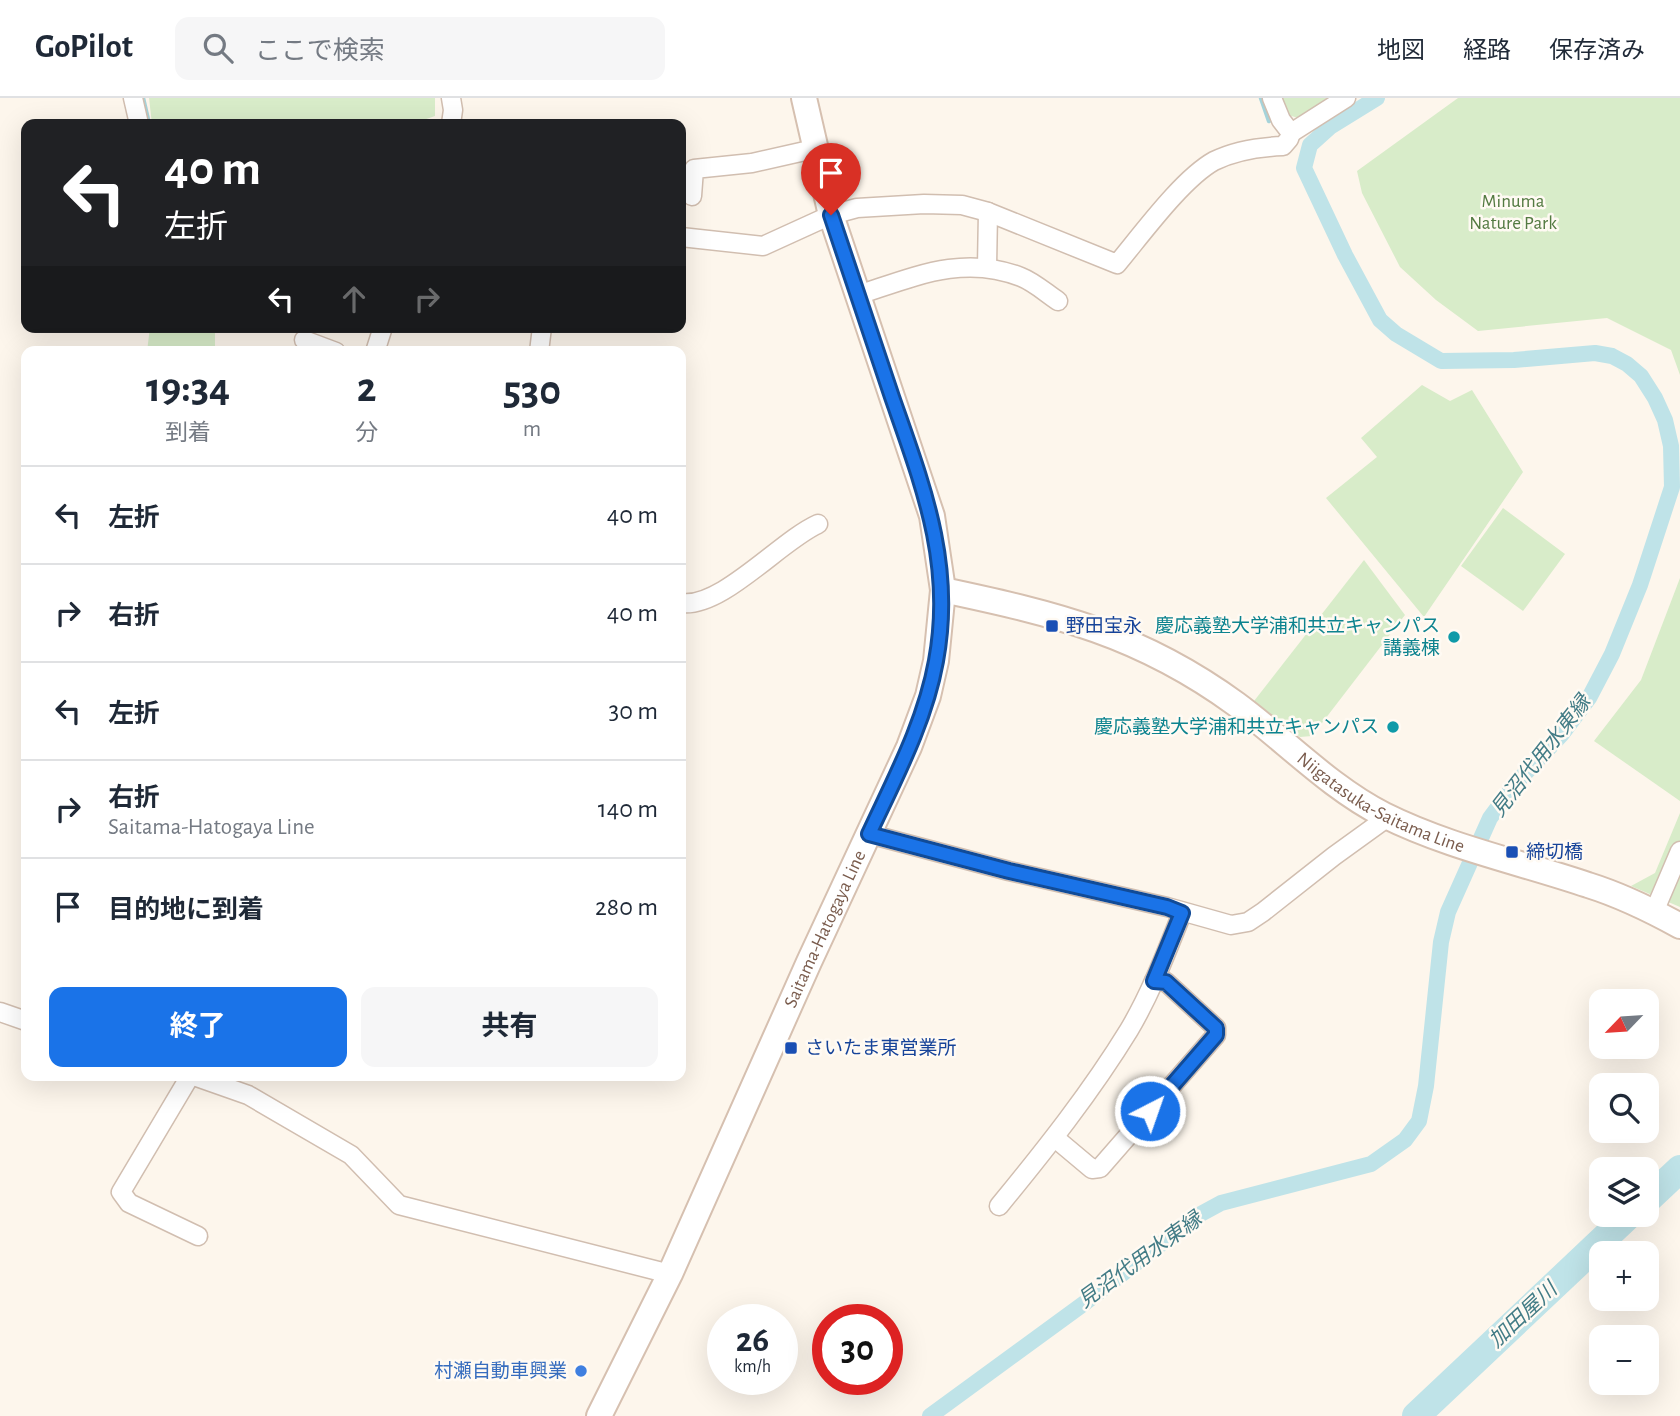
<!DOCTYPE html>
<html lang="ja">
<meta charset="utf-8">
<style>
:root{--surface:#fff;--page:#f6f6f7;--text:#1f2937;--muted:#747a83;--line:#e0e1e3;--accent:#1a73e8}
body{margin:0;font-family:"Alegreya Sans","Noto Sans JP",sans-serif;background:var(--page);color:var(--text);height:100vh;display:flex;flex-direction:column;font-size:26px;white-space:nowrap}
*{box-sizing:border-box;margin:0}
p{font-size:23px;color:var(--muted)}
.icon{flex:none;width:38px;height:38px;fill:none;stroke:currentColor;stroke-width:2;stroke-linecap:round;stroke-linejoin:round}
.map{position:relative;flex:1;overflow:hidden}
.panel{position:absolute;left:21px;top:248px;width:665px;height:735px;display:flex;flex-direction:column;background:var(--surface);border-radius:14px;box-shadow:0 7px 28px #0002}
.panel>*{flex:none}
.banner{position:absolute;left:21px;top:21px;width:665px;height:214px;border-radius:14px;box-shadow:0 7px 28px #0002;background:#202124;color:#fff;overflow:hidden}
.needle{width:46px;rotate:245deg}
.tools{position:absolute;left:1589px;top:891px;display:grid;gap:14px}
.tools a{display:grid;place-items:center;width:70px;height:70px;border-radius:14px;background:var(--surface);box-shadow:0 7px 28px #0002;font-size:35px}
.speed{position:absolute;left:707px;top:1206px;display:flex;gap:14px;font-size:35px;font-weight:700;text-align:center}
.speed>*{display:grid;place-content:center;width:91px;height:91px;border-radius:50%;background:var(--surface);box-shadow:0 7px 28px #0002;line-height:1}
.speed small{font-size:18px;font-weight:400}
.speed .limit{border:10px solid #d22;background:#fff;color:#111}
.pin{position:absolute;display:grid;place-items:center;width:60px;height:60px;color:#fff;margin:-72px -30px;border-radius:50% 50% 50% 0;rotate:-45deg;box-shadow:0 0 7px #0007}
.pin .icon{rotate:45deg}
.me{position:absolute;width:77px;margin:-38px;rotate:41deg;stroke-linejoin:round;filter:drop-shadow(0 0 5px #0008)}
.turn{display:flex;align-items:center;gap:24px;height:147px;padding:0 28px;font-size:32px}
.turn .icon{width:91px;height:91px;stroke-width:2.5}
.turn b{display:block;font-size:49px;line-height:60px}
.lanes{display:flex;align-items:center;height:66px;padding:0 28px;background:#0003;justify-content:center;gap:35px;direction:ltr}
.lanes .off{opacity:.35}
.eta{display:flex;justify-content:space-evenly;align-items:center;height:119px;text-align:center}
.eta b{font-size:42px;font-weight:700;line-height:49px}
.primary-button{display:flex;gap:14px;margin-top:auto;padding:14px 28px}
.primary-button a{flex:1;height:80px;border-radius:14px;background:var(--accent);color:#fff;font-size:28px;font-weight:700;line-height:80px;text-align:center}
.primary-button a+a{background:var(--page);color:var(--text)}
ul{padding:0;list-style:none}
li{display:flex;align-items:center;gap:21px;height:98px;padding:0 28px;border-top:2px solid var(--line)}
li div{flex:1}
li b{display:block;font-size:26px}
li em{font-style:normal}
header{display:flex;align-items:center;gap:42px;box-sizing:border-box;height:98px;padding:0 35px;background:var(--surface);border-bottom:2px solid var(--line)}
header strong{font-size:33px}
nav{display:flex;gap:38px;margin-inline-start:auto;font-size:24px}
.search{width:490px;height:63px;background:var(--page);display:flex;align-items:center;gap:18px;box-sizing:border-box;padding:0 24px;border-radius:14px;color:var(--muted);font-size:26px}
.map>svg:first-child{display:block}
.green{fill:#d8ecc9}
.lines{fill:none;stroke-linecap:round;stroke-linejoin:round}
.stream{stroke:#a5d3da;stroke-width:4.5}
.canal{stroke:#bfe3e8;stroke-width:16}
.river{stroke:#bfe3e8;stroke-width:28}
.minor-casing{stroke:#d1beb0;stroke-width:21}
.secondary-casing{stroke:#d6c0b0;stroke-width:28}
.minor{stroke:#fff;stroke-width:18}
.secondary{stroke:#fff;stroke-width:24}
.route-casing{stroke:#114b97;stroke-width:18}
.route{stroke:#1a73e8;stroke-width:12}
.transit-dot{fill:#1a4fb4;stroke:#fffaf3;stroke-width:2.5}
.culture-dot{fill:#0f9aa8;stroke:#fffaf3;stroke-width:2.5}
.shop-dot{fill:#3f7fe0;stroke:#fffaf3;stroke-width:2.5}
.labels{text-anchor:middle;dominant-baseline:central;stroke-width:5;stroke-linejoin:round;paint-order:stroke}
.park-label{font-size:19px;fill:#537a41;stroke:#fffaf3}
.transit-label{font-size:19px;fill:#164399;stroke:#fffaf3;text-anchor:start}
.culture-label{font-size:19px;fill:#0d838f;stroke:#fffaf3;text-anchor:end}
.street-label{font-size:19px;fill:#7a5c4d;stroke:#fffaf3}
.shop-label{font-size:19px;fill:#366cbe;stroke:#fffaf3;text-anchor:end}
.water-label{font-size:21px;font-style:italic;fill:#437c86;stroke:#fffaf3}
</style>
<header>
<strong>GoPilot</strong>
<div class="search"><svg class="icon" aria-label="search" viewBox="0 0 24 24"><circle cx="10" cy="10" r="6"/><path d="M15 15l6 6"/></svg>ここで検索</div>
<nav><a>地図</a><a>経路</a><a>保存済み</a></nav>
</header>
<div class="map">
<svg width="1680" height="1318" viewBox="0 0 1680 1318">
<rect width="100%" height="100%" fill="#fdf6ec"/>
<g class="green">
<path d="M149,0H435V18L412,26H152Z"/>
<path d="M1279,0H1327L1298,20L1285,16Z"/>
<path d="M1458,0H1680V277L1671,252L1607,220L1478,233L1436,202L1400,169L1362,95L1357,73Z"/>
<path d="M150,229H215V254H147Z"/>
<path d="M1422,287L1450,303L1472,292L1523,374L1424,519L1326,400L1377,359L1361,340Z"/>
<path d="M1503,410L1565,456L1523,513L1461,468Z"/>
<path d="M1364,462L1405,517L1312,638L1300,639L1254,603Z"/>
<path d="M1680,480V703L1594,643L1641,582Z"/>
<path d="M1680,715V809L1631,788L1655,775Z"/>
</g>
<g class="lines">
<g class="stream">
<path d="M143,0L149,26"/>
<path d="M1261,0L1269,23"/>
</g>
<path class="canal" d="M930,1318L1086,1204L1197,1118L1221,1105L1371,1066L1405,1042L1419,1023L1426,988L1441,844L1448,814L1490,720L1516,685L1562,636L1589,600L1612,556L1640,487L1672,389L1671,348L1665,322L1655,300L1641,278L1627,266L1612,258L1595,255L1514,262L1441,263L1396,236L1380,222L1345,157L1304,70L1310,47L1330,29L1377,0"/>
<g class="river">
<path d="M1647,1102L1680,1071"/>
<path d="M1416,1318L1630,1116"/>
</g>
<g class="minor-casing">
<g id="minor">
<path d="M133,0L139,26"/>
<path d="M1272,0L1281,22L1291,35L1346,0"/>
<path d="M451,26L453,12L451,0"/>
<path d="M692,98L694,71L752,65L814,51"/>
<path d="M681,139L763,148L831,117L857,110L924,106L962,107L988,114L1117,166C1142,136 1182,81 1214,63C1236,52 1259,49 1283,48L1289,41L1291,35"/>
<path d="M987,169L988,114"/>
<path d="M858,197C914,179 963,156 1021,179C1034,184 1046,195 1058,203"/>
<path d="M304,242L336,254"/>
<path d="M375,254L383,229"/>
<path d="M539,254L542,229"/>
<path d="M681,505C721,511 780,443 818,426"/>
<path d="M869,736L1009,773L1167,809L1231,827L1248,824L1263,814L1334,758L1388,719"/>
<path d="M1654,814L1680,753"/>
<path d="M0,914L26,923"/>
<path d="M190,978L121,1094L129,1105L198,1138"/>
<path d="M194,978L248,997L351,1057L399,1107L670,1176"/>
<path d="M1055,1040L1092,1071L1100,1070L1216,937V930L1166,884L1154,883"/>
<path d="M999,1108C1045,1052 1091,994 1129,932C1151,895 1166,855 1182,815"/>
</g>
</g>
<g class="secondary-casing">
<g id="secondary">
<path id="s1" d="M943,492C1056,516 1140,536 1236,606C1285,642 1329,689 1384,717C1448,749 1520,764 1588,787C1620,797 1651,812 1680,828"/>
<path id="s2" d="M599,1318L670,1176L809,864L909,649L928,598L936,563L943,492L932,418L831,117L804,0"/>
</g>
</g>
<use href="#minor" class="minor"/>
<use href="#secondary" class="secondary"/>
</g>
<g class="lines">
<g class="route-casing">
<path id="route" d="M831,117C851,178 872,238 892,299C923,388 954,466 936,563C925,624 895,680 869,736L1009,773L1167,809L1182,815L1154,883L1166,884L1216,930V937L1150,1013"/>
</g>
<use href="#route" class="route"/>
</g>
<g class="transit-dot">
<rect x="1045" y="521" width="14" height="14" rx="3.5"/>
<rect x="1505" y="747" width="14" height="14" rx="3.5"/>
<rect x="784" y="943" width="14" height="14" rx="3.5"/>
</g>
<g class="culture-dot">
<circle cx="1454" cy="539" r="7"/>
<circle cx="1393" cy="629" r="7"/>
</g>
<circle class="shop-dot" cx="581" cy="1273" r="7"/>
<g class="labels">
<g class="park-label">
<text x="1513" y="103">Minuma<tspan x="1513" dy="22">Nature Park</tspan></text>
</g>
<g class="transit-label">
<text x="1066" y="528">野田宝永</text>
<text x="1526" y="754">締切橋</text>
<text x="805" y="950">さいたま東営業所</text>
</g>
<g class="culture-label">
<text x="1440" y="528">慶応義塾大学浦和共立キャンパス<tspan x="1440" dy="22">講義棟</tspan></text>
<text x="1379" y="629">慶応義塾大学浦和共立キャンパス</text>
</g>
<g class="street-label">
<text stroke="none"><textPath href="#s1" startOffset="494">Niigatasuka-Saitama Line</textPath></text>
<text stroke="none"><textPath href="#s2" startOffset="537">Saitama-Hatogaya Line</textPath></text>
</g>
<g class="shop-label">
<text x="567" y="1273">村瀬自動車興業</text>
</g>
<g class="water-label">
<text transform="translate(1541 658) rotate(-52)">見沼代用水東縁</text>
<text transform="translate(1140 1162) rotate(-36)">見沼代用水東縁</text>
<text transform="translate(1523 1217) rotate(-43)">加田屋川</text>
</g>
</g>
</svg>
<div class="tools">
<a><svg class="needle" viewBox="-14 -14 28 28"><path d="M0-13l5 13h-10z" fill="#e53935"/><path d="M0 13l5-13h-10z" fill="#747a83"/></svg></a>
<a><svg class="icon" aria-label="search" viewBox="0 0 24 24"><circle cx="10" cy="10" r="6"/><path d="M15 15l6 6"/></svg></a>
<a><svg class="icon" aria-label="layers" viewBox="0 0 24 24"><path d="M12 4l9 5-9 5-9-5zM3 14l9 5 9-5"/></svg></a>
<a>+</a>
<a>−</a>
</div>
<div class="speed"><div>26<small>km/h</small></div><div class="limit">30</div></div>
<div class="pin" style="left:831px;top:117px;background:#d93025"><svg class="icon" aria-label="arrive" viewBox="0 0 24 24"><path d="M6 21V4h12l-3 4 3 4H6"/></svg></div>
<svg class="me" style="left:1150px;top:1013px" viewBox="-20 -20 40 40"><circle r="17" fill="#1a73e8" stroke="#fff" stroke-width="3"/><path d="M0-11L8 9 0 5-8 9z" fill="#fff"/></svg>
<div class="banner">
<div class="turn"><svg class="icon" aria-label="left" viewBox="0 0 24 24"><path d="M17 20v-9H6M10 6l-5 5 5 5"/></svg><div><b>40 m</b>左折</div></div>
<div class="lanes"><svg class="icon" aria-label="left" viewBox="0 0 24 24"><path d="M17 20v-9H6M10 6l-5 5 5 5"/></svg><svg class="icon off" aria-label="ahead" viewBox="0 0 24 24"><path d="M12 20V5M6 11l6-6 6 6"/></svg><svg class="icon off" aria-label="right" viewBox="0 0 24 24"><path d="M7 20v-9h11M14 6l5 5-5 5"/></svg></div>
</div>
<section class="panel">
<div class="eta">
<div><b>19:34</b><p>到着</p></div>
<div><b>2</b><p>分</p></div>
<div><b>530</b><p>m</p></div>
</div>
<ul>
<li><svg class="icon" aria-label="left" viewBox="0 0 24 24"><path d="M17 20v-9H6M10 6l-5 5 5 5"/></svg><div><b>左折</b></div><em>40 m</em></li>
<li><svg class="icon" aria-label="right" viewBox="0 0 24 24"><path d="M7 20v-9h11M14 6l5 5-5 5"/></svg><div><b>右折</b></div><em>40 m</em></li>
<li><svg class="icon" aria-label="left" viewBox="0 0 24 24"><path d="M17 20v-9H6M10 6l-5 5 5 5"/></svg><div><b>左折</b></div><em>30 m</em></li>
<li><svg class="icon" aria-label="right" viewBox="0 0 24 24"><path d="M7 20v-9h11M14 6l5 5-5 5"/></svg><div><b>右折</b><p>Saitama-Hatogaya Line</p></div><em>140 m</em></li>
<li><svg class="icon" aria-label="arrive" viewBox="0 0 24 24"><path d="M6 21V4h12l-3 4 3 4H6"/></svg><div><b>目的地に到着</b></div><em>280 m</em></li>
</ul>
<div class="primary-button"><a>終了</a><a>共有</a></div>
</section>
</div>
